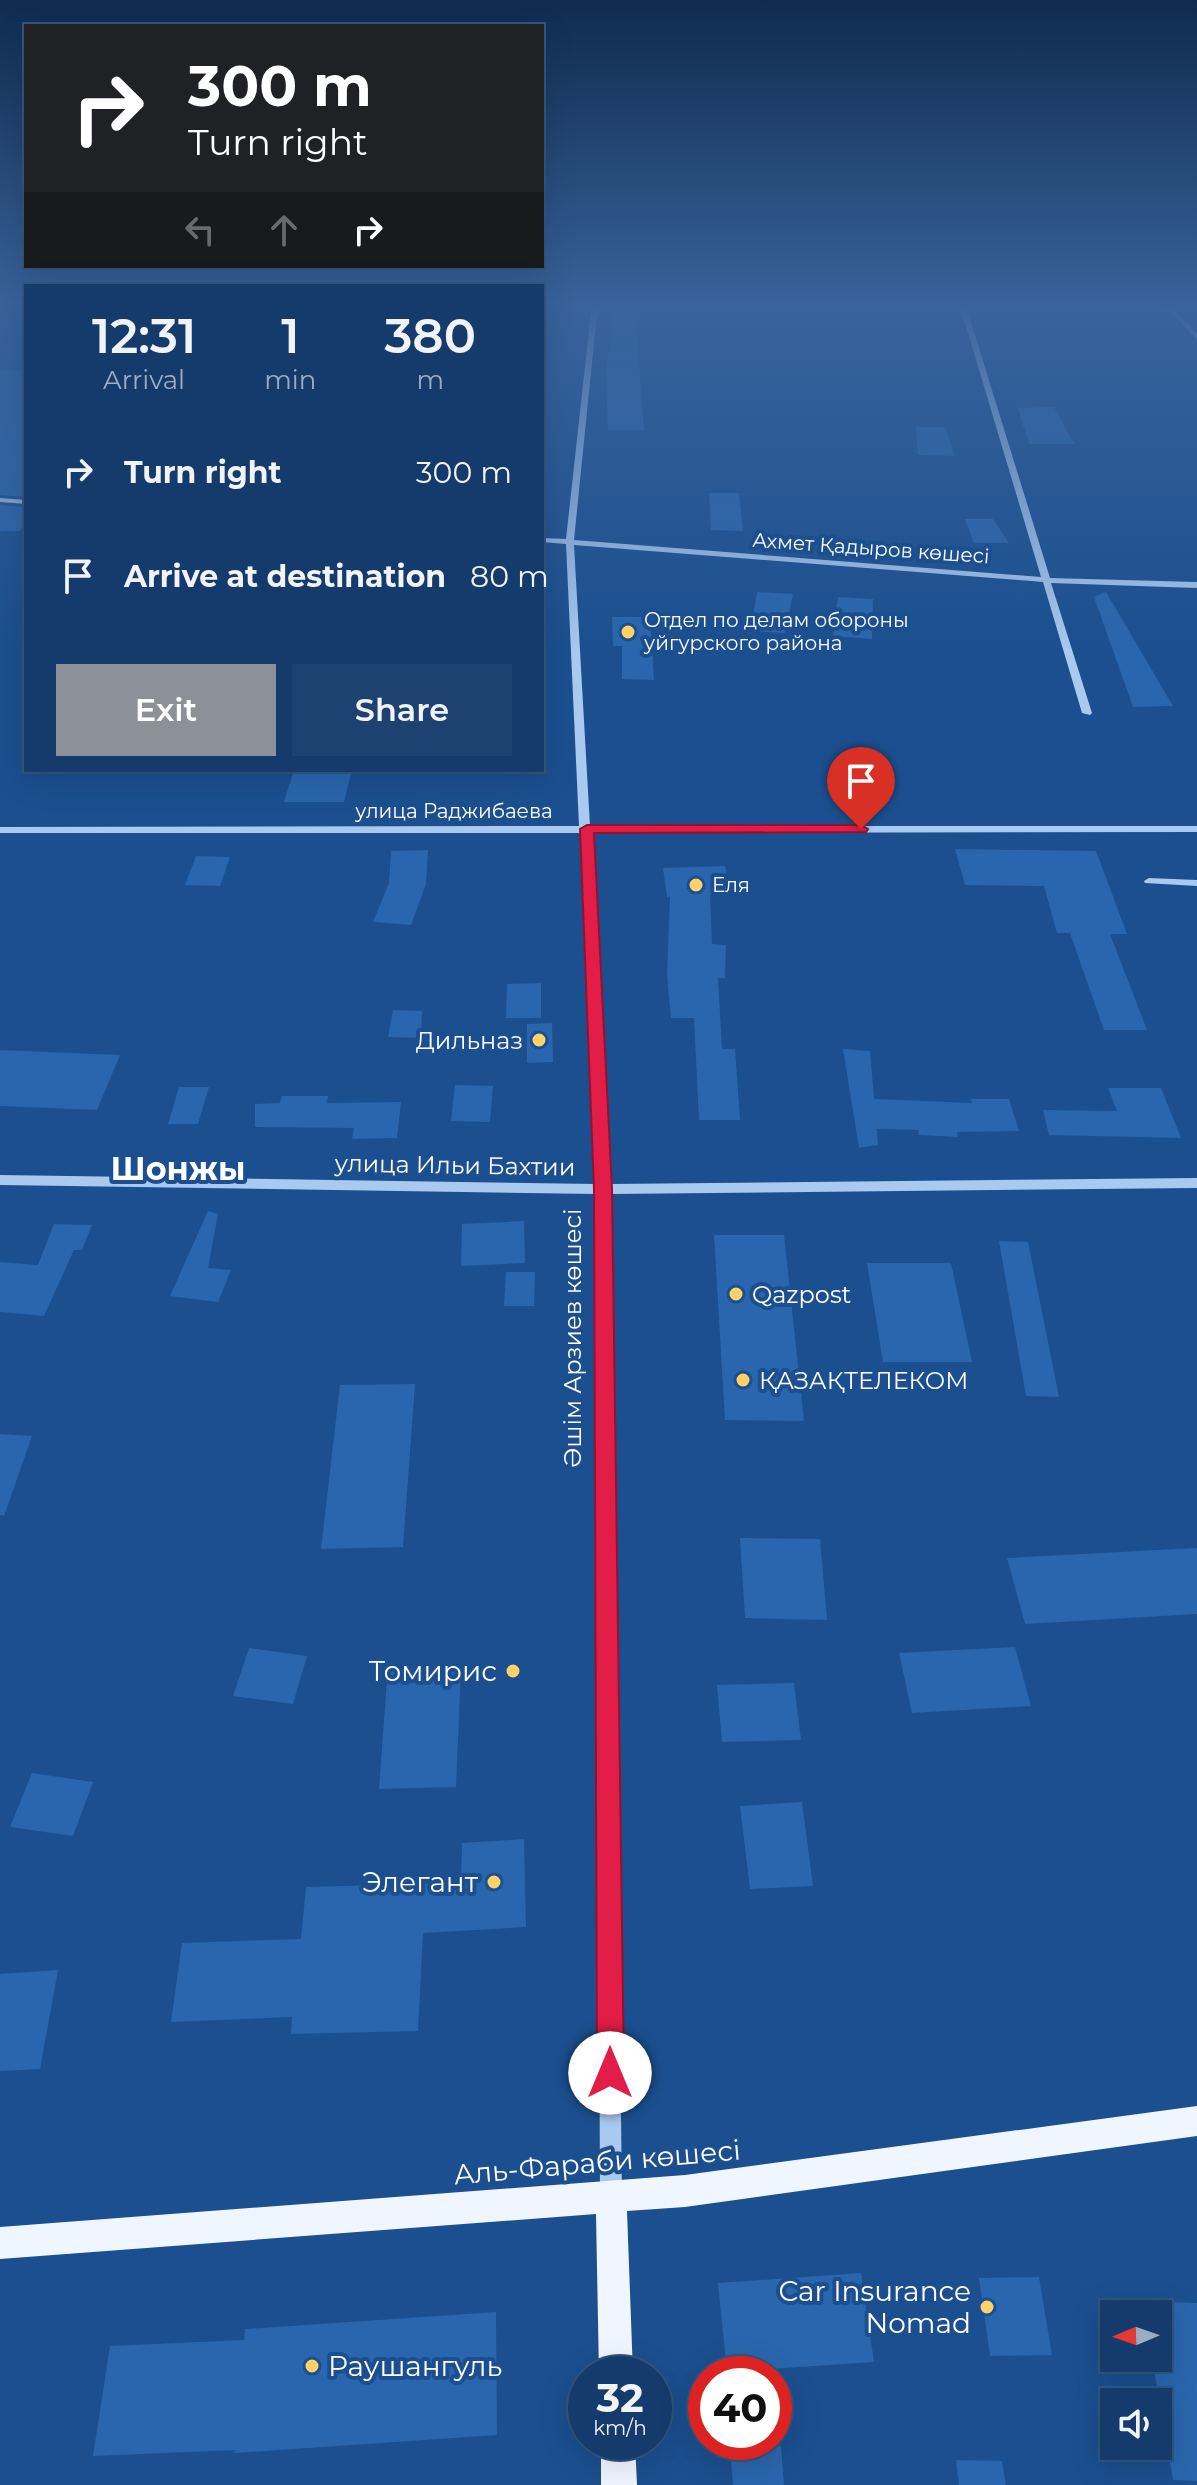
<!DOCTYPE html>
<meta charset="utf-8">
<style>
:root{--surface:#143b6b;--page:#1d4271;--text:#f1f3f6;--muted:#9dadc1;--line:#33557e;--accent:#8c9099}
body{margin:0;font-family:Montserrat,sans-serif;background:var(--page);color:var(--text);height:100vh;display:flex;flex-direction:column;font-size:30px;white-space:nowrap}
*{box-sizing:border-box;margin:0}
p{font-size:26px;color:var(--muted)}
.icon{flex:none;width:44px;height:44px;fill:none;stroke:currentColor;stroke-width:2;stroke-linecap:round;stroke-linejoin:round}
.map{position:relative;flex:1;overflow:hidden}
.side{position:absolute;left:24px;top:284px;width:520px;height:488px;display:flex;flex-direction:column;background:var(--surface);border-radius:0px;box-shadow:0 8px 32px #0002,0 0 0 2px var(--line)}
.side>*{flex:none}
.banner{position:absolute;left:24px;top:24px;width:520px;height:244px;border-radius:0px;box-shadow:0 8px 32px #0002,0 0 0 2px var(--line);background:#202124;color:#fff;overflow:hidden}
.needle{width:52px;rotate:268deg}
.controls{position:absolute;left:1100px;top:2300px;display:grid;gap:16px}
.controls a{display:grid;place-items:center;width:72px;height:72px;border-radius:0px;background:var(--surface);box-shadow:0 8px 32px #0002,0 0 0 2px var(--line);font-size:40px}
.speed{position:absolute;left:568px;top:2356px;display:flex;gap:16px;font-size:40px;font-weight:700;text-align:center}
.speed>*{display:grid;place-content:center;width:104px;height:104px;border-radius:50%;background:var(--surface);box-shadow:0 8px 32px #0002,0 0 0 2px var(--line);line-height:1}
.speed small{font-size:20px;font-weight:400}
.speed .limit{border:12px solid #d22;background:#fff;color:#111}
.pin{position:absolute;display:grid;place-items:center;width:68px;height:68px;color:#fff;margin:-82px -34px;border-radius:50% 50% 50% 0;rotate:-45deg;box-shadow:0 0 8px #0007}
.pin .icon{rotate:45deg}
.me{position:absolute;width:88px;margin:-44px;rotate:0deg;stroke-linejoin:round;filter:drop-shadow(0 0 6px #0008)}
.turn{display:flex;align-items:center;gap:28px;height:168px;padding:0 32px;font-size:36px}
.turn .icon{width:104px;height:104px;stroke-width:2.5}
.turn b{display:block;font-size:56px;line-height:68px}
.lanes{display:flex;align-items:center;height:76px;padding:0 32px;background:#0003;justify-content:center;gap:40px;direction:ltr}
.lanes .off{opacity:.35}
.eta{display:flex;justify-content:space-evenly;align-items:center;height:136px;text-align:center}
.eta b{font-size:48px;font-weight:600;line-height:56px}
.button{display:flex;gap:16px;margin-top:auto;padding:16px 32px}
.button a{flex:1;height:92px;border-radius:0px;background:var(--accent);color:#fff;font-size:32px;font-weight:600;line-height:92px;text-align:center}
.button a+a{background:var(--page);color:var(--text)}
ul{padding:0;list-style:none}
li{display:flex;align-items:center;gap:24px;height:104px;padding:0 32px}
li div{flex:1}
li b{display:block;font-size:30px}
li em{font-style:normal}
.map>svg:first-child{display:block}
.building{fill:#2a66ad}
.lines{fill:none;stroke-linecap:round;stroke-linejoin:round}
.minor{fill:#a9c9ee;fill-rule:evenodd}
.major{fill:#f0f6ff;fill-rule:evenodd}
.route{fill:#e11d48;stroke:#92132f;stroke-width:2}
.poi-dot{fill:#ffd166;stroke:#1b4f8f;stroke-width:3}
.labels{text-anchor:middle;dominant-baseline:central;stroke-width:8;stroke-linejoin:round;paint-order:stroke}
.far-street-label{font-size:20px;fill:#fff;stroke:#1b4f8f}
.far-poi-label{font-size:20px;fill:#fff;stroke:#1b4f8f;text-anchor:start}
.poi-label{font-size:24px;fill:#fff;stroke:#1b4f8f;text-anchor:start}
.street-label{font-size:24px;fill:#fff;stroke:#1b4f8f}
.near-poi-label{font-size:28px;fill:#fff;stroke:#1b4f8f;text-anchor:end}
.near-street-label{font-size:28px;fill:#fff;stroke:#1b4f8f}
.district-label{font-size:32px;font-weight:bold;fill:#fff;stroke:#1b4f8f}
</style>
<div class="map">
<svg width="1197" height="2485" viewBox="0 0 1197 2485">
<rect width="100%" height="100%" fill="#1b4f8f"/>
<g class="building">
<path d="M611,306L635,307L644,430H608L606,376L608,351H611Z"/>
<path d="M0,370L26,371V497L0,495Z"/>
<path d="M1054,407L1074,444H1029L1018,408Z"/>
<path d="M916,427H945L955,456L918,455Z"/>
<path d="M709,493H739L743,531L711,530Z"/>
<path d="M0,505L26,507V523L19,531H0Z"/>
<path d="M965,519H993L1009,543H974Z"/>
<path d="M757,592L793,594L785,633L751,631Z"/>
<path d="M1106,592L1173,706L1133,707L1094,597Z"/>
<path d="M838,597L873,599L872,639L833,636Z"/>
<path d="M612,617H650L654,680L622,679V646H613Z"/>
<path d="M294,770H352L344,802H284Z"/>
<path d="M955,849L1096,851L1127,934H1110L1147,1030H1104L1070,933H1057L1044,886L965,885Z"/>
<path d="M428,850L426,884L411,925L373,922L389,883L391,851Z"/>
<path d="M196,856L230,857L220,886L185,885Z"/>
<path d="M725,866L731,894L710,895L712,944L726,945L725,978H718L722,1049H735L740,1120H699L694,1018H671L667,975L670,896L667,897L663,868Z"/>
<path d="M541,983V1018H506L507,984Z"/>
<path d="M393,1010L422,1011L421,1038L388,1037Z"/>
<path d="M552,1023L553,1062L527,1063V1024Z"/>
<path d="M843,1049L870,1051L874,1099L972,1103L971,1099H1009L1019,1131L957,1132L958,1137L919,1135L918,1130L877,1129L878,1145L859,1148Z"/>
<path d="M0,1050L120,1055L97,1110L0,1106Z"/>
<path d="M455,1085L493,1086L490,1122L451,1121Z"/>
<path d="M179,1087H209L198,1124H168Z"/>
<path d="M1108,1088H1161L1181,1138L1049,1135L1043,1110L1117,1111Z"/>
<path d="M282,1096H328L327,1103L401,1102L397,1138L352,1139L354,1128L255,1127V1104L280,1103Z"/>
<path d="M208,1211L218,1214L208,1268L231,1270L218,1302L170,1296Z"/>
<path d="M524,1221L525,1263L461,1266L462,1224Z"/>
<path d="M54,1224L92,1225L82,1250H74L44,1316L0,1312V1262L38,1265Z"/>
<path d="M714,1235H784L804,1421L725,1420Z"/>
<path d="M999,1241L1028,1242L1059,1397L1026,1396Z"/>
<path d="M867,1263H951L972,1362H883Z"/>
<path d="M506,1272H535L534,1306H504Z"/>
<path d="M415,1384L403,1547L321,1549L340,1385Z"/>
<path d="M0,1434L32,1436L4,1516L0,1515Z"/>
<path d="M740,1538L820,1539L827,1620L745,1618Z"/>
<path d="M1197,1548V1614L1025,1624L1007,1558Z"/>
<path d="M1015,1647L1031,1706L912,1713L899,1653Z"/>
<path d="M249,1648L307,1656L293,1704L233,1696Z"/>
<path d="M388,1667L461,1668L456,1787L379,1789Z"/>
<path d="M794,1683L801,1740L722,1742L717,1685Z"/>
<path d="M32,1773L93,1782L73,1836L10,1827Z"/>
<path d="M802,1802L813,1886L750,1889L740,1806Z"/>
<path d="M524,1839L526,1927L423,1933L418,2031L291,2034L292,2017L171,2022L182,1943L301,1939L306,1887L461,1883L462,1843Z"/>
<path d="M58,1970L40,2069L0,2071V1974Z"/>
<path d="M861,2273L874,2362L727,2372L718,2283Z"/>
<path d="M1039,2277L1052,2355L990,2356L979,2278Z"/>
<path d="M1142,2301L1197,2303V2481L1173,2480L1152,2358H1158V2314H1144Z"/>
<path d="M496,2312L497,2435L234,2453L235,2450L93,2456L110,2346L244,2340L245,2329Z"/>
<path d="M781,2446L784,2485H733L730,2448Z"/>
<path d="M956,2460L1002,2461L1006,2485H959Z"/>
</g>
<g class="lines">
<g class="minor">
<path d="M592,303H598L574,540L1041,577L960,306L920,303L1166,307L1164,305L1167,303L1197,333V339L1169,311L966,306L1050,578L1197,582V588L1051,583L1092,713L1090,715L1082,713L1043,582L574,545L590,826H1197V832L590,833L610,1184L1197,1178V1188L610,1194L622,2198L619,2206L611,2209L603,2206L600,2198L596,1194L0,1185V1175L596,1184L580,833H0V827L579,826L566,544L542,542V538L566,539Z"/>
<path d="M0,498L26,500V504L0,502Z"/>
<path d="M1149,878L1197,880V886L1145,883L1144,881Z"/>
</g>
<g class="major">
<path d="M1197,2106V2136L685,2207L627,2211L633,2374H599L596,2214L0,2259V2227L685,2175Z"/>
<path d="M601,2442H635L637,2485H601Z"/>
</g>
</g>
<linearGradient id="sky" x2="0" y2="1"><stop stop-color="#0f2b4f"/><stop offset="0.47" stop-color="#39639b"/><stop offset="1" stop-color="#39639b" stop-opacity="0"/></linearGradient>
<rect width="1197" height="651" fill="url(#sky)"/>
<path class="route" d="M861,825L868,829L866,832L594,833L612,1189L624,2073L620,2082L610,2086L601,2082L597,2073L594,1189L580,829L587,825Z"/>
<g class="poi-dot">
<circle cx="628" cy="632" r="8"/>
<circle cx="696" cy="885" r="8"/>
<circle cx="539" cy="1040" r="8"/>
<circle cx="736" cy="1294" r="8"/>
<circle cx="743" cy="1380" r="8"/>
<circle cx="513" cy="1671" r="8"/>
<circle cx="494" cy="1882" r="8"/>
<circle cx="987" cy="2307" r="8"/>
<circle cx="312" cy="2366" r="8"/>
</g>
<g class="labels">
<g class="far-street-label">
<text transform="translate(871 548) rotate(4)">Ахмет Қадыров көшесі</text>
<text x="454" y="811">улица Раджибаева</text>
</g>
<g class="far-poi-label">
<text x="644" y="620">Отдел по делам обороны<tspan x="644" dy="23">уйгурского района</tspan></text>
<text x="712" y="885">Еля</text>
</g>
<g class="poi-label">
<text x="523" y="1040" text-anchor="end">Дильназ</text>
<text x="752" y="1294">Qazpost</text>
<text x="759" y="1380">ҚАЗАҚТЕЛЕКОМ</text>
</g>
<g class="street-label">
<text transform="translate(455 1165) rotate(1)">улица Ильи Бахтии</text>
<text transform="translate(572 1338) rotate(-90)">Әшім Арзиев көшесі</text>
</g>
<g class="near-poi-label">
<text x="497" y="1671">Томирис</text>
<text x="478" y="1882">Элегант</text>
<text x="971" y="2291">Car Insurance<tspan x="971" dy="32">Nomad</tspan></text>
<text x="328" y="2366" text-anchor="start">Раушангуль</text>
</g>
<g class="near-street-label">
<text transform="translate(597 2162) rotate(-5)">Аль-Фараби көшесі</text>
</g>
<g class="district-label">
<text x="178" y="1168">Шонжы</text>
</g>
</g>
</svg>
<div class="controls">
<a><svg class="needle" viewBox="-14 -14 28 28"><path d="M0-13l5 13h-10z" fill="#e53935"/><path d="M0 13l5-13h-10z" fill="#9dadc1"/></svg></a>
<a><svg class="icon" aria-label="sound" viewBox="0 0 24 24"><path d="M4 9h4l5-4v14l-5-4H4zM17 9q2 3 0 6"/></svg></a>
</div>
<div class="speed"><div>32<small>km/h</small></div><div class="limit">40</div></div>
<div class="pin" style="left:861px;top:829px;background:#d93025"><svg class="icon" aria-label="arrive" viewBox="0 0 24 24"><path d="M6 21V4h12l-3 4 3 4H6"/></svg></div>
<svg class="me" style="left:610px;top:2073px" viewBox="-20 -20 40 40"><circle r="19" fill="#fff"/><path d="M0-13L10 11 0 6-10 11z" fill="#e11d48"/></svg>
<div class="banner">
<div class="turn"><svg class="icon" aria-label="right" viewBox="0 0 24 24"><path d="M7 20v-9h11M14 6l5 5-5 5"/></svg><div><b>300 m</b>Turn right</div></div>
<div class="lanes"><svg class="icon off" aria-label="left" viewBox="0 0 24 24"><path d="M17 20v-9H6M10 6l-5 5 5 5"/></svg><svg class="icon off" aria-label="ahead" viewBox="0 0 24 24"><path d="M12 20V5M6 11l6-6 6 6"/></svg><svg class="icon" aria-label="right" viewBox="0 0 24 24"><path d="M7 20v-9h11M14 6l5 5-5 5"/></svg></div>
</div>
<section class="side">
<div class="eta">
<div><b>12:31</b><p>Arrival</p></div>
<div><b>1</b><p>min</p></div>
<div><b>380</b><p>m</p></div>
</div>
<ul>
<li><svg class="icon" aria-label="right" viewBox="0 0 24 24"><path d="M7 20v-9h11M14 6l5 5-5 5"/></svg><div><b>Turn right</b></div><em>300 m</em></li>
<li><svg class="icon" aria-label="arrive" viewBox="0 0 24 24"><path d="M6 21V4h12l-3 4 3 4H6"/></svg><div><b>Arrive at destination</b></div><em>80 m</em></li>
</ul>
<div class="button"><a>Exit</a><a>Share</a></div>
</section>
</div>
